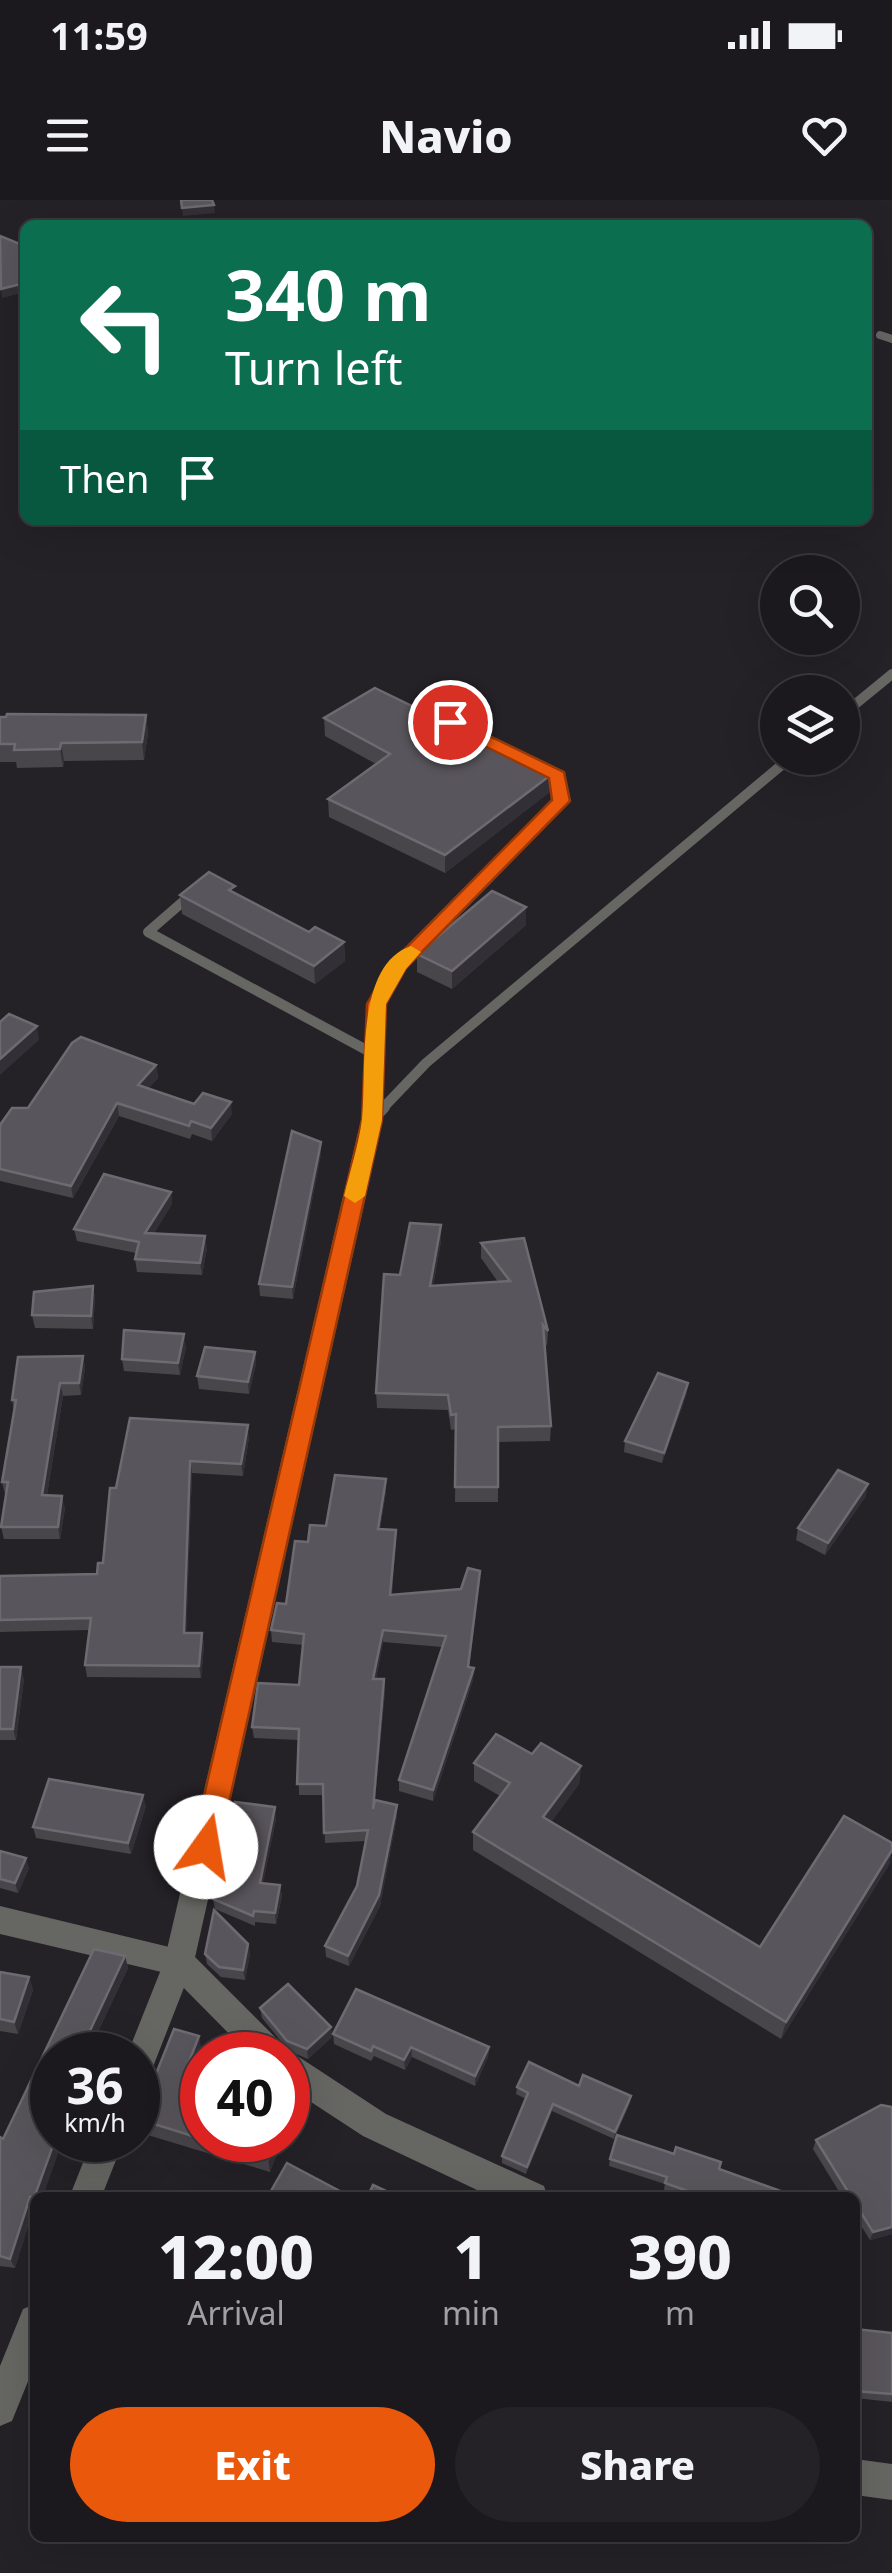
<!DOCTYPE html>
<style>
:root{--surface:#1b191d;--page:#242226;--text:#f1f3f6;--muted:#a0a0a4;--line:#39383b;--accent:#ea580c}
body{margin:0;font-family:"Noto Sans",sans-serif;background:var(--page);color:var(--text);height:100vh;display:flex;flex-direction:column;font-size:38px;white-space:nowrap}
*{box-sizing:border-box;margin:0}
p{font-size:32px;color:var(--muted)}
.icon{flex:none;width:55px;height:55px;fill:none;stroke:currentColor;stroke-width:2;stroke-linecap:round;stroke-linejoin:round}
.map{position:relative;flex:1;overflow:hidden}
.panel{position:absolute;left:30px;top:1992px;width:830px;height:350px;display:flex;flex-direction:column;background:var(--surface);border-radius:15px;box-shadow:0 10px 40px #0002,0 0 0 2px var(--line)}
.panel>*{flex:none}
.banner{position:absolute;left:20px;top:20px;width:852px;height:305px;border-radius:15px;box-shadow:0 10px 40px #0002,0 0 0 2px var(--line);background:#0b6e4f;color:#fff;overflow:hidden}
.tools{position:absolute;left:760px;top:355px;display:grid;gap:20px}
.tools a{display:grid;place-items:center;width:100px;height:100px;border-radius:50%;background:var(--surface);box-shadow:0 10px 40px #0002,0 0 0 2px var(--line);font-size:50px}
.speed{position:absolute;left:30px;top:1832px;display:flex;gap:20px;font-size:50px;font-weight:700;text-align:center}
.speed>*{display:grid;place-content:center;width:130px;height:130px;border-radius:50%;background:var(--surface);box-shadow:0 10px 40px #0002,0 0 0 2px var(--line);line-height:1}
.speed small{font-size:25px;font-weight:400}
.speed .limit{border:15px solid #d22;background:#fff;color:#111}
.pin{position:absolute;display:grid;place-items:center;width:85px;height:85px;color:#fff;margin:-42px;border:5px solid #fff;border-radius:50%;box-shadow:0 2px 10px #0007}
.me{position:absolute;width:110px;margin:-55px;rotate:13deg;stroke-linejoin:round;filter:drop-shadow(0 0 8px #0008)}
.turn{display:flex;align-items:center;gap:35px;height:210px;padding:0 40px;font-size:45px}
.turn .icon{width:130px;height:130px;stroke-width:2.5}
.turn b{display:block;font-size:70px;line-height:85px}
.then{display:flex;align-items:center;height:95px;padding:0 40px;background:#0003;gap:20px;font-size:38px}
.eta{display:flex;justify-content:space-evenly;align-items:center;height:170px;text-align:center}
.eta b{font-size:60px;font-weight:800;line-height:70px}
.cta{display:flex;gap:20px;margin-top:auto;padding:20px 40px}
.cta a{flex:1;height:115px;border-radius:60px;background:var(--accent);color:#fff;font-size:40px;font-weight:800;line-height:115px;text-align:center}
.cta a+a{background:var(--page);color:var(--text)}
.status{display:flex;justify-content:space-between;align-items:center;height:70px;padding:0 50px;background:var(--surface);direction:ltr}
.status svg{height:28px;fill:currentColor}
header{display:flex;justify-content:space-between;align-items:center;height:130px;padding:0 40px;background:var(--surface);font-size:45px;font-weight:800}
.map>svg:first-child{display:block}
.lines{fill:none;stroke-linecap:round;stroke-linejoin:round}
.service-far2{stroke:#666663;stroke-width:8}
.service-far1{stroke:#666663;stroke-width:10}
.service{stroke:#666663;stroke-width:12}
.minor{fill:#666663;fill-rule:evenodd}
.tertiary{fill:#666663;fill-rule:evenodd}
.wall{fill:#48454b}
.shaded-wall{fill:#332f36}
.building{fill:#59555c;stroke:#6e6a71;stroke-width:2.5}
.route{fill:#ea580c;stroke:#983908;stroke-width:2.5}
.slow{fill:#f59e0b}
</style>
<div class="status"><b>11:59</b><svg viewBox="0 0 49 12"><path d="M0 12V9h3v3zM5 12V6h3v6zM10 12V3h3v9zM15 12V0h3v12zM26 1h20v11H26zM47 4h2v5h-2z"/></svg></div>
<header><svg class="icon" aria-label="menu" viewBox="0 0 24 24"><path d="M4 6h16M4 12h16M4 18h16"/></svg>Navio<svg class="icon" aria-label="heart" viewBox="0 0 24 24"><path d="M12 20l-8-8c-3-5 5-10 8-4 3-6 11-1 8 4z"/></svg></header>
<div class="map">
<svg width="892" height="2373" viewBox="0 0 892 2373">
<rect width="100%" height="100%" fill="#242127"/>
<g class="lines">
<path class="service-far2" d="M880,135L892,139"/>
<g class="service-far1">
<path d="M842,515L892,474"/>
<path d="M186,699L148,732L372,853V909"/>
<path d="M372,853L377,805L399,765L561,601L558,576L450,522"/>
<path d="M382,909L426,863L790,558"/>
</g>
<g class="service">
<path d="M372,907V920"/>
<path d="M372,920L384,907"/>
</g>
<path class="minor" d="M0,1706L190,1752L282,1844L286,1854L299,1857L386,1914L544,1986L548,1998H494L363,1936L288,1887V1855H250L170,1774L0,1734Z"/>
<g class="tertiary">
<path d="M372,912L383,920L194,1762L149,1877L138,1881V1855H127L164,1762L361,920Z"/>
<path d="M92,1940H124L101,1998H69Z"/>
<path d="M35,2104V2164L12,2221L0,2226V2166L23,2109Z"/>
<path d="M855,2259L892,2264V2300L855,2295Z"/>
</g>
</g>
<g class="wall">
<path d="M146,515L148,533L144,560L64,561L63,567L17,568L16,562H0V517Z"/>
<path d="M324,518L552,574L551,591L445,673L329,617L328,599L376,564L325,536Z"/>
<path d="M236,694L309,732L344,742L345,761L315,784L182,714L180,695Z"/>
<path d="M526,725L452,789L417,772V754Z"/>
<path d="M156,865L158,878L148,889L232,914L212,941L192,934L190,939L119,916L73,998L0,981V925L28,908Z"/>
<path d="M321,942V954L293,1099L260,1096L259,1084Z"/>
<path d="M171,992L172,1004L154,1033L207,1048L202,1075L137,1072L135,1059L136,1053L77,1041L74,1029Z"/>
<path d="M441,1025V1041L433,1086L498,1082L481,1058V1043L548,1131L547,1146L545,1143L551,1226L550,1241L498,1242V1302H455L456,1229L451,1230L448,1210L377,1208L376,1193L400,1075Z"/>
<path d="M93,1086L95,1099L93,1129L35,1128L32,1115Z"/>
<path d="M186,1147L180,1175L124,1171L122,1159Z"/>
<path d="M255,1152L256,1164L249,1194L199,1189L197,1176Z"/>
<path d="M83,1156L85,1168L81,1195L63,1196L47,1295L65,1308L60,1339H4L1,1327L6,1294H5L2,1282L14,1210L12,1200Z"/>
<path d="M687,1193L662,1263L624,1252L625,1241Z"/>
<path d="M249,1237L243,1276L192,1273L186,1433H202L204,1445L201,1478L87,1477L85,1465L89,1430L0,1432V1376L97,1374L103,1363L116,1288Z"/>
<path d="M386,1279V1291L380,1329L396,1330L392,1395L461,1389L480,1371L469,1467L474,1468L473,1480L433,1601L399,1591V1580L442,1447L383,1442L376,1479H384L385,1491L375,1600L397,1616L380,1706L349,1766L326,1757L325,1746L357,1686L366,1641L325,1643L323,1595H299L298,1540L254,1538L252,1527L299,1485L303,1445L272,1442L271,1430L286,1404L308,1342L326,1326Z"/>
<path d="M866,1296L825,1355L796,1340L798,1328Z"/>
<path d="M0,1467L24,1479L16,1540H0Z"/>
<path d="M532,1554L581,1566L579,1584L551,1622L760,1747L890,1663L781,1839L473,1650V1632L500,1596L474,1581V1563Z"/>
<path d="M146,1606L131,1654L36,1638L33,1627Z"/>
<path d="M276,1619L263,1683L280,1685L282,1696L276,1724L255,1722V1726L215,1709L213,1699Z"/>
<path d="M0,1651L29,1668L18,1693L0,1688Z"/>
<path d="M248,1744L250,1754L245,1780L221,1777L207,1764L205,1754Z"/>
<path d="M94,1749L125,1756L128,1768L87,1855H52V1933L50,1938L55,1940L59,1950L42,1998H35V2007H34L15,2068L0,2066V1937L3,1939Z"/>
<path d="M0,1772L29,1777L33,1790L18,1834L0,1831Z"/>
<path d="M260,1808L331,1827L332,1837L308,1859L289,1851L262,1818Z"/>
<path d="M333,1834L489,1847L488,1857L475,1886L412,1857L405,1870L374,1856L371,1861L334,1844Z"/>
<path d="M202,1851L192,1878L202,1881V1940H282L270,1972L141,1933L138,1918Z"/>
<path d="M579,1886L631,1896L630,1903L614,1939L552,1911L526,1974L502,1963V1956L526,1899L516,1894L517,1887Z"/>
<path d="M816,1940L892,2034L870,2040L855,2016V1998H843L813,1949Z"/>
<path d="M674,1954L720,1969L788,1998H686L664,1990L665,1984L609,1966L610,1959Z"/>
<path d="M855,2129L892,2133V2202L855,2198Z"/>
</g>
<g class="shaded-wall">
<path d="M214,5L215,13L183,16L182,8Z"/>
<path d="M25,83V92L2,98L1,89Z"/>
<path d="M146,515L148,533L144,560L142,542Z"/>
<path d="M61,543L64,561L63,567L60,549Z"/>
<path d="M552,574L551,591L445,673V655Z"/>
<path d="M526,707V725L452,789V771Z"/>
<path d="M344,742L345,761L315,784L314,766Z"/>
<path d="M37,826L39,840L0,875V859Z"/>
<path d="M156,865L158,878L140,898L138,885Z"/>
<path d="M231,902L232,914L212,941L211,928Z"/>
<path d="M117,903L119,916L73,998L71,986Z"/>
<path d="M321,942V954L293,1099L292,1087Z"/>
<path d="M171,992L172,1004L147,1045L145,1033Z"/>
<path d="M441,1025V1041L430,1102V1086Z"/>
<path d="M205,1036L207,1048L202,1075L200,1063Z"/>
<path d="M93,1086L95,1099L93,1129L91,1116Z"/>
<path d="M184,1134L186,1147L180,1175L178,1163Z"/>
<path d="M255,1152L256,1164L249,1194L248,1182Z"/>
<path d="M83,1156L85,1168L81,1195L79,1183Z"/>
<path d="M60,1183L63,1196L45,1307L42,1295Z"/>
<path d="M688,1183L687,1193L662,1263L664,1253Z"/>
<path d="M248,1225L249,1237L243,1276L241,1264Z"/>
<path d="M190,1261L192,1273L186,1445L184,1433Z"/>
<path d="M386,1279V1291L378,1341V1329Z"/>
<path d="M868,1284L866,1296L825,1355L828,1343Z"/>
<path d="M62,1296L65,1308L60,1339L58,1327Z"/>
<path d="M396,1330V1341L391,1406L390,1395Z"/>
<path d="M480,1371V1382L468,1478V1467Z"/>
<path d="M383,1430V1442L374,1490L373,1479Z"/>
<path d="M202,1433L204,1445L201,1478L199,1466Z"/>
<path d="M21,1467L24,1479L16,1540L13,1529Z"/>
<path d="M474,1468L473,1480L433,1601V1590Z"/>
<path d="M384,1479L385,1491L373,1620V1609Z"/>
<path d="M581,1566L579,1584L542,1635L543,1617Z"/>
<path d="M143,1595L146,1606L131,1654L128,1643Z"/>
<path d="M397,1605V1616L380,1706L349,1766L348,1756Z"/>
<path d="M275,1607L276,1619L261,1694L260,1683Z"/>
<path d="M892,1650L890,1663L781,1839L786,1822Z"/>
<path d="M26,1658L29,1668L18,1693L15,1683Z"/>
<path d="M280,1685L282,1696L276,1724L275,1713Z"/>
<path d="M248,1744L250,1754L245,1780L243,1770Z"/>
<path d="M125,1756L128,1768L87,1855H81L80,1852Z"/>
<path d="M29,1777L33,1790L18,1834L14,1822Z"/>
<path d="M331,1827L332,1837L308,1859L307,1849Z"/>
<path d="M199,1836L202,1851L187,1890L184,1875Z"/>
<path d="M411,1847L412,1857L405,1870L404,1860Z"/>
<path d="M489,1847L488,1857L475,1886V1876Z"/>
<path d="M631,1896L630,1903L614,1939L615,1932Z"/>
<path d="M553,1904L552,1911L526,1974L527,1967Z"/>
<path d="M52,1912V1933L47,1947L43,1937Z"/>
<path d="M55,1940L59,1950L42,1998H35V1999L34,1998Z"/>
<path d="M275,1940H282L270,1972L268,1959Z"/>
<path d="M30,1997L34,2007L15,2068L10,2059Z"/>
<path d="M892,2027V2034L870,2040L873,2032Z"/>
</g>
<g class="building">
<path d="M181,0H212L214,5L182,8Z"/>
<path d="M0,36L25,46V83L1,89Z"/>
<path d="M375,488L552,574L445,655L328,599L390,554L324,518Z"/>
<path d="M7,514L146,515L142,542L61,543L60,549L14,550L15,544H0V517H6Z"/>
<path d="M209,672L235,686L229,690L309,732L315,727L344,742L314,766L180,695Z"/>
<path d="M492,691L526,707L452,771L417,754Z"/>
<path d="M9,814L37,826L0,859V822Z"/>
<path d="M81,837L156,865L138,885L194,904L203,893L231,902L211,928L191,921L189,926L117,903L71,986L0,969V925L12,908H28L72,843Z"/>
<path d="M292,931L321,942L292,1087L259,1084Z"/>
<path d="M104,974L171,992L145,1033L205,1036L200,1063L135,1059L139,1042L74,1029Z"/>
<path d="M410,1023L441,1025L430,1086L510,1081L481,1043L524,1038L548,1131L543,1125L551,1226L498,1227V1287H455L456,1214L451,1215L448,1195L376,1193L384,1074L400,1075Z"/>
<path d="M93,1086L91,1116L32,1115L34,1092Z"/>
<path d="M124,1130L184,1134L178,1163L122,1159Z"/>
<path d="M205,1147L255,1152L248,1182L197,1176Z"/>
<path d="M83,1156L79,1183H60L42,1295L62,1296L58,1327H1L8,1282H2L16,1200H12L18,1157Z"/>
<path d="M658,1173L688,1183L664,1253L625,1241Z"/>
<path d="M130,1218L248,1225L241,1264L190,1261L184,1433H202L199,1466L85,1465L91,1418L0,1420V1376L97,1374L98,1363H103L110,1288H116Z"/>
<path d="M838,1270L868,1284L828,1343L798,1328Z"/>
<path d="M335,1275L386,1279L378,1329L396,1330L390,1395L461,1389L468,1368L480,1371L468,1467L474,1468L433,1590L399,1580L446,1436L383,1430L373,1479H384L373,1609L375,1600L397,1605L379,1695L348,1756L325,1746L357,1686L368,1630L324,1633L323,1584H297L299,1529L252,1527L258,1483L299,1485L304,1434L271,1430L277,1403L286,1404L295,1341L308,1342L310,1325L326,1326Z"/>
<path d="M0,1467H21L13,1529H0Z"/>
<path d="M496,1534L532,1554L541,1543L581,1566L543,1617L760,1747L844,1616L892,1643V1650L786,1822L473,1632L510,1583L474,1563Z"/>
<path d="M49,1579L143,1595L128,1643L33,1627Z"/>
<path d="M235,1602L275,1607L260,1683L280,1685L275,1713L254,1711L253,1716L213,1699Z"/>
<path d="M0,1651L26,1658L15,1683L0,1679Z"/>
<path d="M214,1710L248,1744L243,1770L219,1767L205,1754Z"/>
<path d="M94,1749L125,1756L80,1852L75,1851L73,1855H52V1912L43,1937L55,1940L34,1998L30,1997L10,2059L0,2056V1937L3,1939Z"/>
<path d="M0,1772L29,1777L14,1822L0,1819Z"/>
<path d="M288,1784L331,1827L307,1849L287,1841L260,1808Z"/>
<path d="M356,1789L489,1847L475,1876L411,1847L404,1860L373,1846L371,1851L333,1834Z"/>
<path d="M174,1829L199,1836L184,1875L202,1881V1939L138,1919Z"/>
<path d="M529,1862L579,1886L583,1875L631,1896L615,1932L553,1904L527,1967L502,1956L528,1893L517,1887Z"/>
<path d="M881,1905L892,1907V2027L873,2032L855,2003V1998H852L816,1940Z"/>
<path d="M617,1935L674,1954L676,1947L721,1962L719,1969L789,1994L788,1998H707L665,1983L667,1977L610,1959Z"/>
<path d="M206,1940H275L268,1959Z"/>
<path d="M287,1963L353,1998H267Z"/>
<path d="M373,1985L401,1998H367Z"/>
<path d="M855,2129L892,2133V2194L855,2191Z"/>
</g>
<path class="route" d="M450,517L564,572L570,601L406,768L386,804L382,920L219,1647L215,1656L206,1659L196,1656L192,1647L362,920L367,804L389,765L552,600L549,578L444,526L441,522Z"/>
<path class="slow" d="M411,746L421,752L406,769L386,804L382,920L365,996L355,1003L344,996C350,971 359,944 362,919C367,872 354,765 411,746Z"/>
</svg>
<div class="tools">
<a><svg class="icon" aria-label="search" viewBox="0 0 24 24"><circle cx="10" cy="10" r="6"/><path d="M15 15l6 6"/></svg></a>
<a><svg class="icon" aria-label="layers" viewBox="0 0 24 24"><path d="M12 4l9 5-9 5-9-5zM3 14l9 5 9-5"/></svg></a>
</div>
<div class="speed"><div>36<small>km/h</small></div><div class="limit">40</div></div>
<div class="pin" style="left:450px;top:522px;background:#d93025"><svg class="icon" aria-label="arrive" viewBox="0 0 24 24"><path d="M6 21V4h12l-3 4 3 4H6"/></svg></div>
<svg class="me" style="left:206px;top:1647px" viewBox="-20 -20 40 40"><circle r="19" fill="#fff"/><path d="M0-13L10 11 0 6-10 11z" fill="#ea580c"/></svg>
<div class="banner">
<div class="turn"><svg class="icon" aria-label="left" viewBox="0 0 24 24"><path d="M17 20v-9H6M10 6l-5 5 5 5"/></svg><div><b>340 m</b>Turn left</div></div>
<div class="then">Then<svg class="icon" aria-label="arrive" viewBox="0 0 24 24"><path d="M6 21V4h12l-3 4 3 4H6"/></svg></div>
</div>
<section class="panel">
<div class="eta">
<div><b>12:00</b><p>Arrival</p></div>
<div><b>1</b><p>min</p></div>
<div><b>390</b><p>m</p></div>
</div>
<div class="cta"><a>Exit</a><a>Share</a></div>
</section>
</div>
